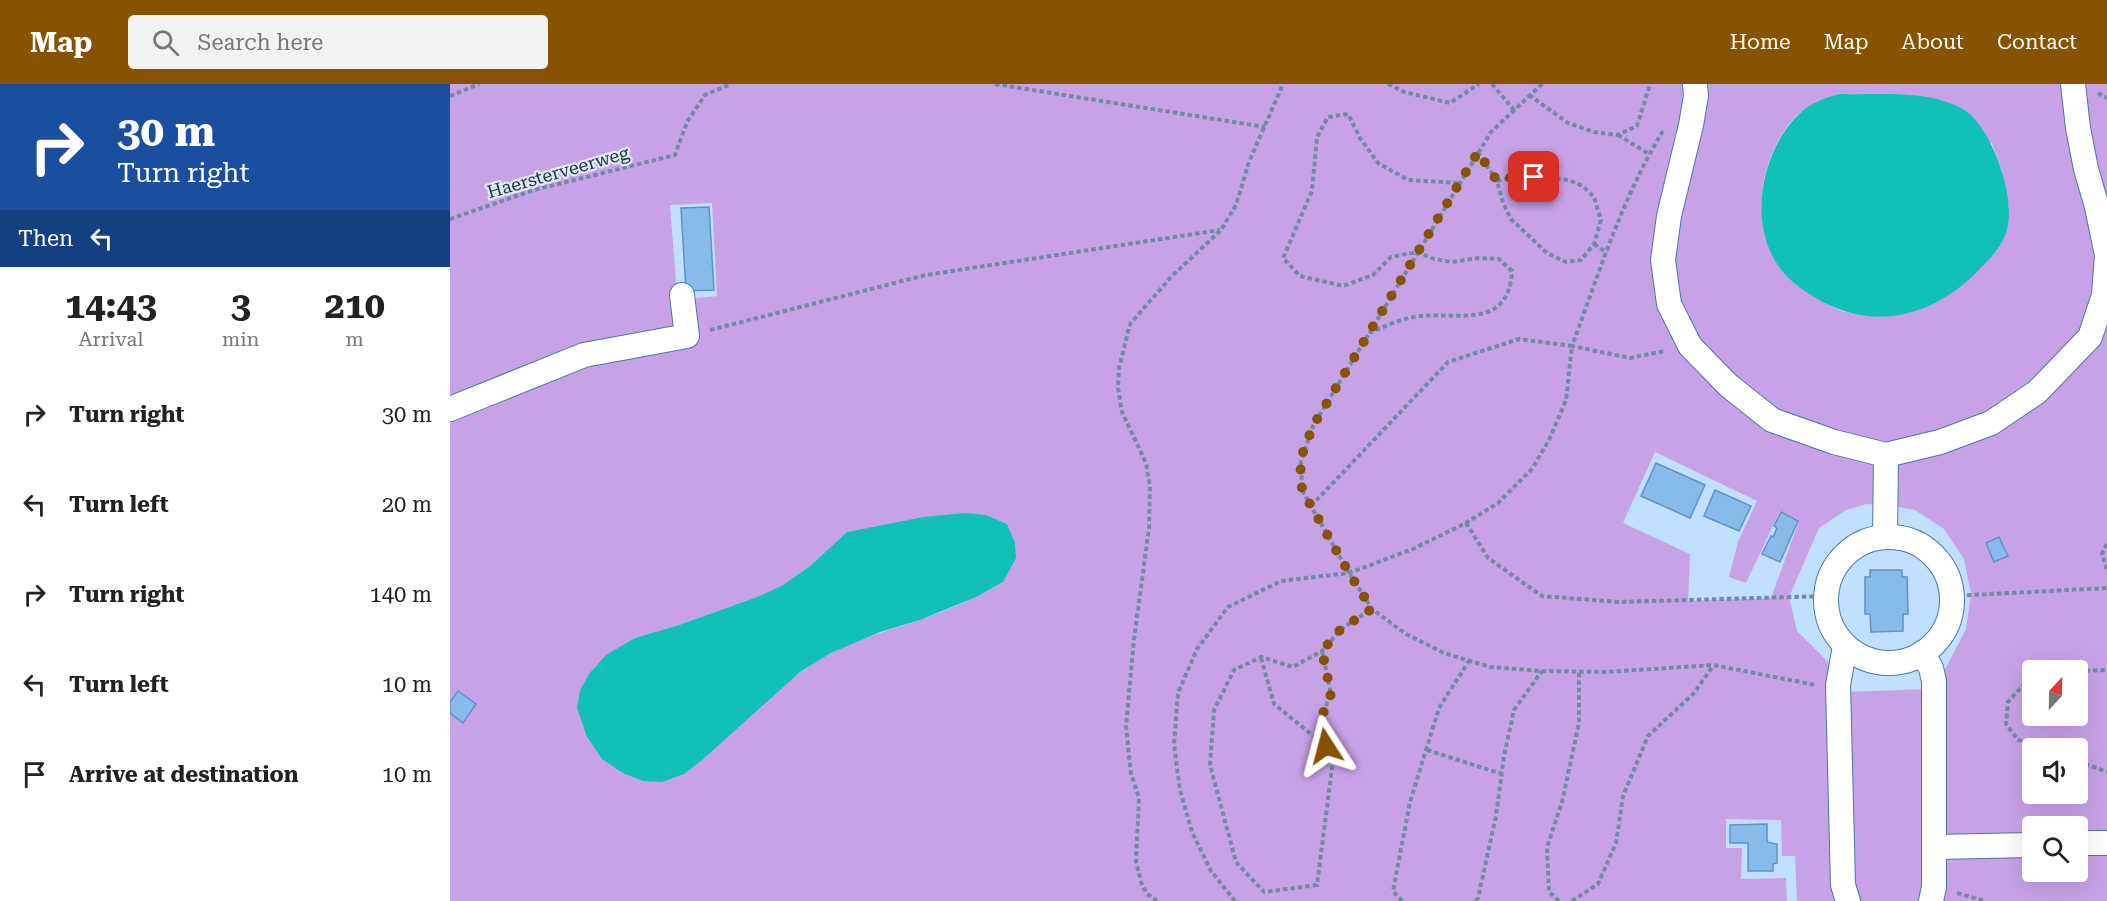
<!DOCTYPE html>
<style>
:root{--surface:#fff;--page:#f2f2f2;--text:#222;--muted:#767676;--accent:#885300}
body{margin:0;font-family:"Roboto Serif",serif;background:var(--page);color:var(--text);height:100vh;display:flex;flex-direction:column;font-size:22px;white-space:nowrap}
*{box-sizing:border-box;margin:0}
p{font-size:20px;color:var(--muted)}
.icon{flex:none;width:33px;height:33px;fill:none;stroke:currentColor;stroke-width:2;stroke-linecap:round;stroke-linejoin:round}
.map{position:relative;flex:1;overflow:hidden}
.details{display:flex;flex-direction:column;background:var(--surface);width:450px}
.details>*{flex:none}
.top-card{background:#1a4fa0;color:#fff;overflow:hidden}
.needle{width:39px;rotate:22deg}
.fabs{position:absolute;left:1572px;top:576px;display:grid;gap:12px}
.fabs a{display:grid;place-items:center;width:66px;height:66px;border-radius:6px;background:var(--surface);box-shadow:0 6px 24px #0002;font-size:30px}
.pin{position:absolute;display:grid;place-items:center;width:51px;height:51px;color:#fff;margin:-26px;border-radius:12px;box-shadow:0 3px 9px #0006}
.me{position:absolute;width:66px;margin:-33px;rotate:351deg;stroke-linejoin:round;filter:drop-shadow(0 0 4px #0008)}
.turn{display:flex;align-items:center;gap:21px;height:126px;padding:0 18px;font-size:27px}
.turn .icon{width:78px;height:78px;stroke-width:2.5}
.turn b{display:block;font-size:42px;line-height:51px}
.then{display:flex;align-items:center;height:57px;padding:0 18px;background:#0003;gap:12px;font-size:22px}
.eta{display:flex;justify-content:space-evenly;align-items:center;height:102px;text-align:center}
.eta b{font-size:36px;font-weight:700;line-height:42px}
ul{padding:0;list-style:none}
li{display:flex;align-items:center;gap:18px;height:90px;padding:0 18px}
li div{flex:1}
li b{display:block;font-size:22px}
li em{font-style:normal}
header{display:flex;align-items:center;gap:36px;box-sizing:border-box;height:84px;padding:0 30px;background:var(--accent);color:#fff}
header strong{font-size:28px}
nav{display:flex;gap:33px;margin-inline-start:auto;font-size:21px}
.search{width:420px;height:54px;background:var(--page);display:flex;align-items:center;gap:15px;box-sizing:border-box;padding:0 21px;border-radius:6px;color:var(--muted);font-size:22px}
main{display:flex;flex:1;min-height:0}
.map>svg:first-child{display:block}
.green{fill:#c8a2e7;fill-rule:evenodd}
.water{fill:#11c0b7}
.building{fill:#88baec;stroke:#6192c1;stroke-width:1.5}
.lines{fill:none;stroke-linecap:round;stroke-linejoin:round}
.minor-casing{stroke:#4978a6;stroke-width:26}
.path{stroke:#7189a3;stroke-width:4;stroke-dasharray:4.5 3;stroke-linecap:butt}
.minor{stroke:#fff;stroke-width:24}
.route{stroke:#885300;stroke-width:10;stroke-dasharray:0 18}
.labels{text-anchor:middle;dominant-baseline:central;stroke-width:4.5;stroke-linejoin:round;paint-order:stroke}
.street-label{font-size:18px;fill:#22364a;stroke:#e0eaf4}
</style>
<header>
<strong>Map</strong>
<div class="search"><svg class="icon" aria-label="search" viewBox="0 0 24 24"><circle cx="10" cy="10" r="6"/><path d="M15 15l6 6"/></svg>Search here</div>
<nav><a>Home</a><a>Map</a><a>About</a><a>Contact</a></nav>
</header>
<main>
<section class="details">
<div class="top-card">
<div class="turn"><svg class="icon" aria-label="right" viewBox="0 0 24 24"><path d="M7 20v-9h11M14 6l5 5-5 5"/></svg><div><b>30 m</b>Turn right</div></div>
<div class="then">Then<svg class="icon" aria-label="left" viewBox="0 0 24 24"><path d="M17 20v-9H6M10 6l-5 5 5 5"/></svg></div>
</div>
<div class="eta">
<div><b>14:43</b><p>Arrival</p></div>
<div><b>3</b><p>min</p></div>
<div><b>210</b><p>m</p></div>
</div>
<ul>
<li><svg class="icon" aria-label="right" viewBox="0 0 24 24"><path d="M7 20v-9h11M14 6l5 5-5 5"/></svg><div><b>Turn right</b></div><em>30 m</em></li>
<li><svg class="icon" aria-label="left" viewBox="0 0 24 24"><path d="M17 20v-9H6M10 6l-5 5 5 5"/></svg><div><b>Turn left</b></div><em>20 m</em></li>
<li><svg class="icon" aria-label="right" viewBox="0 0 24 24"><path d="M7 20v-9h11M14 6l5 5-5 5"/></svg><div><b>Turn right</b></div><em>140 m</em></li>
<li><svg class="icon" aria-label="left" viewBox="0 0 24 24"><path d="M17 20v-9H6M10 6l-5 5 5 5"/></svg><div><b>Turn left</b></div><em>10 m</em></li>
<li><svg class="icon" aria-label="arrive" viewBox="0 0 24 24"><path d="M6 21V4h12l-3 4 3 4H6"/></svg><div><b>Arrive at destination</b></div><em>10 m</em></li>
</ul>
</section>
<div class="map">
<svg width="1657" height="817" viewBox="0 0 1657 817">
<rect width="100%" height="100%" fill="#c1dffe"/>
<g class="green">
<path d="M0,0H1657V817H1490L1488,599L1516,545L1521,510L1514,475L1494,445L1465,426L1438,421L1416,420L1396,426L1369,444L1339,513L1347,547L1380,580L1391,817H1347L1345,772H1332L1331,736L1276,735V764H1292L1291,795L1336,794L1337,817H0V332L134,279L243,256L238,215L267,212L262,119L220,121L230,248L0,320ZM1389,10L1417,11L1542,59L1552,87L1559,124L1435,233C1420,232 1403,231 1389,226C1376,221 1338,195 1330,183C1298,138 1310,68 1348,30C1358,21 1377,16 1389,10ZM1205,368L1307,417L1288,458L1279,493L1296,499L1330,427L1349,437L1321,514L1238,517L1240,470L1173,439ZM414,445L553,498C526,513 499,526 470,536C440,546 409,554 380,570C331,596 291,639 251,677C230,692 220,698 193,697L128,624L130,606L139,590L185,554L229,541L307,513L333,501L360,482L397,448ZM1582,586H1628V632H1582ZM1582,664H1628V710H1582ZM1582,742H1628V788H1582Z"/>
<path d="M1477,605L1473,817H1406L1403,810L1396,608Z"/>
</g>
<g class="water">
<path d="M1389,10C1423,11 1471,6 1502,20C1508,22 1517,27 1521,31C1545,55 1567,116 1556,149C1550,166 1537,177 1526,189C1483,231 1428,247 1373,218C1357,209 1341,199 1330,184C1297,140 1311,67 1349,30C1360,19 1375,14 1389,10Z"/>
<path d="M515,429L536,431L557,440L565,459L566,474L553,498L526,513L470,536L430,548L381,569L350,588L251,677L234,690L212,698L193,697L173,689L152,675L137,653L127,624L130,606L139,590L156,571L185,554L229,541L307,513L333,501L360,482L397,448L474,433Z"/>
</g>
<g class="building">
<path d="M259,123L264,206L236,207L231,124Z"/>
<path d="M1206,379L1255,401L1240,434L1191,412Z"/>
<path d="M1265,406L1301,422L1289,447L1254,432Z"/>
<path d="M1331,428L1348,437L1330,478L1312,470L1321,452L1323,453L1327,444L1324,442Z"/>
<path d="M1549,453L1558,472L1544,478L1536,459Z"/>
<path d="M1420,486H1452V493H1457L1458,530H1453V547L1421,548L1420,530H1415V493H1420Z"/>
<path d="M8,607L26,620L13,639L0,629V618Z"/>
<path d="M1317,740V758L1327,760V779L1323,780V787H1298V759H1280V741Z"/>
</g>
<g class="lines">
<g class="minor-casing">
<g id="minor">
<path d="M1245,0L1246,12L1241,41L1219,132L1213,176L1219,220L1240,262L1278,301L1322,336L1384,358L1436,371L1490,358L1541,339L1587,308L1640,253L1654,211L1657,171L1647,123L1636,85L1628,44L1623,0"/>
<path d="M0,325L134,271L237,252L232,211"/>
<circle cx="1439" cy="516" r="63"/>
<path d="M1435,453L1436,371"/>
<path d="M1395,562L1388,601L1393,801L1398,817"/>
<path d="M1472,569L1481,584L1484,597V803L1481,817"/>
<path d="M1628,759H1657"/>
<path d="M1484,763L1582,761"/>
</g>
</g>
<g class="path">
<path d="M545,0L815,43"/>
<path d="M938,0L954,8L1000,19L1029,0"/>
<path d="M1042,0L1064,26"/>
<path d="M1092,0L1041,48L863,342L851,377L852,406L899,489L922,525L956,550L994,569L1040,583L1092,587L1157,588L1263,581L1366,601"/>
<path d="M1648,9L1657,14"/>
<path d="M1079,11L1118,39L1144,48L1167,51L1187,42L1200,0"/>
<path d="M0,12L29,0"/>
<path d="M1213,47C1172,114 1149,189 1122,262L1180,274L1215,267"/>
<path d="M1168,51L1199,70"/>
<path d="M1028,68L1047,97L1053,119L1061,135L1097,169L1116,178L1131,176L1144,160L1151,136L1144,113L1133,102L1118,96L1071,91L1047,97"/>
<path d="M0,135L84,106L225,71L237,38L255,11L281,0"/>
<path d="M1144,160L1157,169"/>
<path d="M260,246L476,191L770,146"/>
<path d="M919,249C936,242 954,233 972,232C1012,229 1059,244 1062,187L1049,175L1028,174L1002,178L984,175L967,168L941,173L923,191L893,202L850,192L833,174L862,107L867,53L878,33L898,30L910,54L928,79L958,96L1009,99"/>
<path d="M1016,439L1038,474L1092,512L1169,518L1376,512"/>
<path d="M1657,460L1652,470L1657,486"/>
<path d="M1502,512L1657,504"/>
<path d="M872,567L881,610L869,638L882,684L867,801L814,808L786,778L760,681L764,626L784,586L811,573L843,583L872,567L891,545L922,525"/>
<path d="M811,574L824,620L876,662"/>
<path d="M1628,587L1657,586"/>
<path d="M1582,596L1576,598L1558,618L1556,640L1568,656L1586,660L1593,664"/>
<path d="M977,666L1052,690"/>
<path d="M1628,677L1657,688"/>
<path d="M1507,809L1535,817"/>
<path d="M707,817L697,810L692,801L686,778L689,714L681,690L676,642L684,555L699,444L700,402L696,379L672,328L668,304L669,284L680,240L721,193L771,146L786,121L799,78L833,0"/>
<path d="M785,817L761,787L742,748L730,706L724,661L728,609L747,565L778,523L831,497L899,489L963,465L1016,439L1048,419L1082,385L1100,354L1116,316L1122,262L1069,255L998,278L861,422"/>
<path d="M952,817L943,807L960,718L989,624L1019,577"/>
<path d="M1026,817L1028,814L1046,732L1054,672L1064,626L1092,587"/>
<path d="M1109,817L1099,808L1097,763L1112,718L1129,639V588"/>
<path d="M1122,817L1148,800L1166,759L1173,712L1198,652L1244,609L1263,582"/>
</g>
<use href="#minor" class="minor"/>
</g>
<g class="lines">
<path class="route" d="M876,662L869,639L881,610L872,567L891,545L922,525L899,489L852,406L850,376L863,342L1028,68L1047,97L1071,91L1084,93"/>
</g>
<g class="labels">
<g class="street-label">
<text transform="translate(108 88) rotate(-16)">Haersterveerweg</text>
</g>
</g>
</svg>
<div class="fabs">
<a><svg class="needle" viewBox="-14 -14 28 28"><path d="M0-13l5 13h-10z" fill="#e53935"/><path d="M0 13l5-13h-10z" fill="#767676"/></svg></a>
<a><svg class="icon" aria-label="sound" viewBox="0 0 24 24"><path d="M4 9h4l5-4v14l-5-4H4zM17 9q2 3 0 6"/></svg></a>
<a><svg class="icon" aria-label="search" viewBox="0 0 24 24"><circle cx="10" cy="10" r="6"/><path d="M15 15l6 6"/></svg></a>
</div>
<div class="pin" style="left:1084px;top:93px;background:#d93025"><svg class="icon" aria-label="arrive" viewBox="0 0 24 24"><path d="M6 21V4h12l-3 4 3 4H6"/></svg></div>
<svg class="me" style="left:876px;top:662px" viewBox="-20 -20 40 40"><path d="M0-17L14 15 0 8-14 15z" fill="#885300" stroke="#fff" stroke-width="4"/></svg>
</div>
</main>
